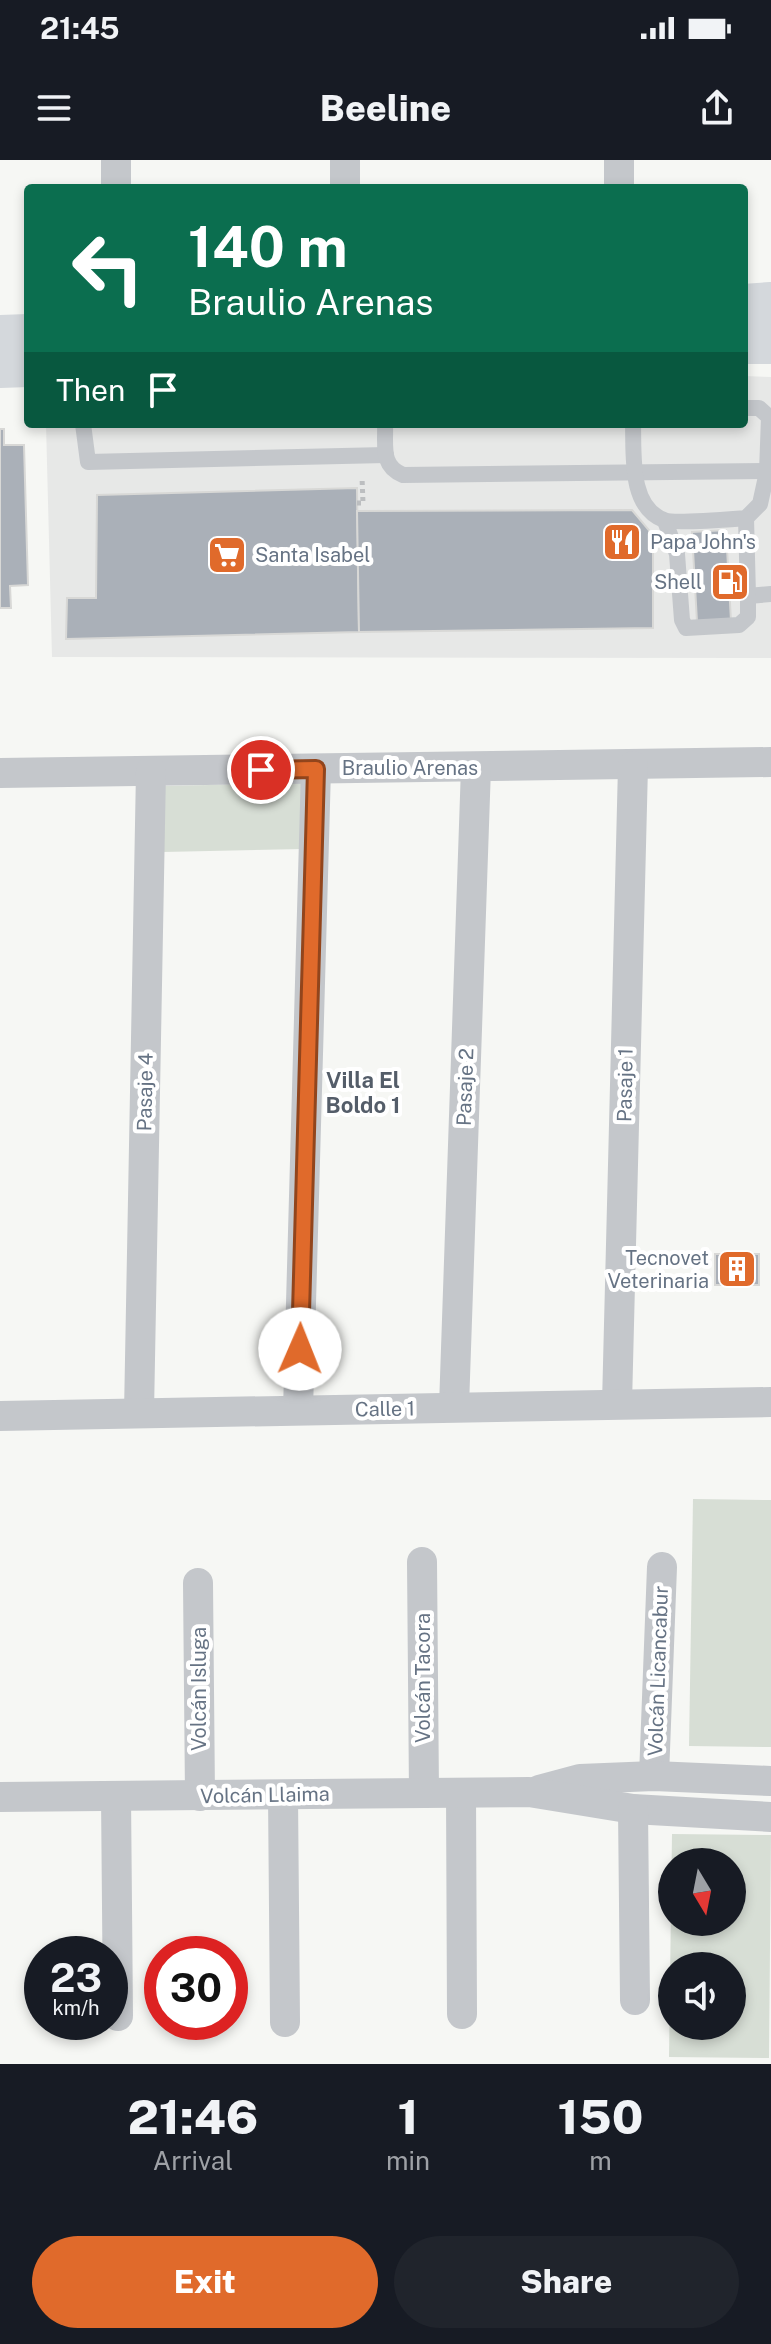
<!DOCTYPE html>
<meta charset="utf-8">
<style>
:root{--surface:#171b24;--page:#20242c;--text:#f1f3f6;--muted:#9ea1a6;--accent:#e06a2b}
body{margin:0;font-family:"Public Sans",sans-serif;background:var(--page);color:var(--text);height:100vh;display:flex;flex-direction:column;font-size:30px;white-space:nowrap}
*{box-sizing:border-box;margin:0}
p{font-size:26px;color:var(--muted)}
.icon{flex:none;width:44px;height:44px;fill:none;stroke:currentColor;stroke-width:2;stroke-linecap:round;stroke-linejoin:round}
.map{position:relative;height:1904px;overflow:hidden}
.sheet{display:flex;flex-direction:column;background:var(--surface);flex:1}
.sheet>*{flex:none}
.guide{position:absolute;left:24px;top:24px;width:724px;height:244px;border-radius:8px;box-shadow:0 4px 12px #0003;background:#0b6e4f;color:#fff;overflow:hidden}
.needle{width:52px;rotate:170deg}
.controls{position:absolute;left:658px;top:1688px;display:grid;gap:16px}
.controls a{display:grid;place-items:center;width:88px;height:88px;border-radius:50%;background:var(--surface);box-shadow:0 4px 12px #0003;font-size:40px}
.speed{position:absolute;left:24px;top:1776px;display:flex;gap:16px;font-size:40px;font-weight:700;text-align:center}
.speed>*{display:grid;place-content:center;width:104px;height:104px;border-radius:50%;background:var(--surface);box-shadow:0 4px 12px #0003;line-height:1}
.speed small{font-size:20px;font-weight:400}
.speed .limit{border:12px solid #d22;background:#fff;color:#111}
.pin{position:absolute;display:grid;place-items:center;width:68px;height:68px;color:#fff;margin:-34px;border:4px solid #fff;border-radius:50%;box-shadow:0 2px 8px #0007}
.me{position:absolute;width:88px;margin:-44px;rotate:1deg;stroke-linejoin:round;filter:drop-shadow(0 0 6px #0008)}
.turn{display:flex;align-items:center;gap:28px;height:168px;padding:0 32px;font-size:36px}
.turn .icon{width:104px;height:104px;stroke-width:2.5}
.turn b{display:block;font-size:56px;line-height:68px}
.then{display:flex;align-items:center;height:76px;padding:0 32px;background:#0003;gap:16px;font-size:30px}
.eta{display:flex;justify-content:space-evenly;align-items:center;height:136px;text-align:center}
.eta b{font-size:48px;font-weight:800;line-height:56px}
.cta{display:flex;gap:16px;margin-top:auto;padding:16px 32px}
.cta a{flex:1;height:92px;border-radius:48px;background:var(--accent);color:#fff;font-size:32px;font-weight:800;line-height:92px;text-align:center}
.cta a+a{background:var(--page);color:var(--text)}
.status{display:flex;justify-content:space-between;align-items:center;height:56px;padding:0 40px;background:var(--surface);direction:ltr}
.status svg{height:22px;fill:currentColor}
header{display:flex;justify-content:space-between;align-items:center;height:104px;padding:0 32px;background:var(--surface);font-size:36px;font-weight:800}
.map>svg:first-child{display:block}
.built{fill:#e7e8e7}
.green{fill:#d7ded5;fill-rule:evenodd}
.building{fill:#aab0b8;stroke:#d8d8d6;stroke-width:2}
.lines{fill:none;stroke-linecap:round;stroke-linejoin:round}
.path{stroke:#bcbec0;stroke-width:5;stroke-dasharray:4 4;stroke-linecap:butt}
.service{stroke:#c4c7cb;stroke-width:16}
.minor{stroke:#c4c7cb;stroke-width:30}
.secondary{stroke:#d4d8dc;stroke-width:42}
.route-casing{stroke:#92451c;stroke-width:20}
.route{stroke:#e06a2b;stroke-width:14}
.labels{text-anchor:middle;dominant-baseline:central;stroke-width:8;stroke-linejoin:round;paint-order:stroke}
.poi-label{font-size:20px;fill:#667384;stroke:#fff;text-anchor:start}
.street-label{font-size:20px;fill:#667384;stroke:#fff}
.neighbourhood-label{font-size:22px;font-weight:bold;fill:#545d69;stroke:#fff}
</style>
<div class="status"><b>21:45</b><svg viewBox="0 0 49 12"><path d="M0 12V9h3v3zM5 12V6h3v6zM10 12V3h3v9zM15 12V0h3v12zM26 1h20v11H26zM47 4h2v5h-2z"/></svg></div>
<header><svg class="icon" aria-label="menu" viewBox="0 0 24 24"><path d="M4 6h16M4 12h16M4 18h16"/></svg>Beeline<svg class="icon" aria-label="share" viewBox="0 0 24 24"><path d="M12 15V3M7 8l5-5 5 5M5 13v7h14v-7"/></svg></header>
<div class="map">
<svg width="771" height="1904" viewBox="0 0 771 1904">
<rect width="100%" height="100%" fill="#f6f7f4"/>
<path class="built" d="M744,216L771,217V498L52,497L46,264H744Z"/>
<g class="green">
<path d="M305,623L303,689L163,692L162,626Z"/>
<path d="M693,1339L771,1340V1587L689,1586Z"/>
<path d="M672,1674L771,1675L769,1898L669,1897ZM672,1702H732V1762H672ZM672,1806H732V1866H672Z"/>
</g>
<g class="building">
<path d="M0,269H4V285H24L28,425L10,426L11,448H0Z"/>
<path d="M357,328L359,472L66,479L67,438H96L97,335Z"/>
<path d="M632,350L653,375V468L359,472L357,351Z"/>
<path d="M726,370L731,461L697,462L692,372Z"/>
<rect x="715" y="1094" width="44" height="31"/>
</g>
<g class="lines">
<path class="path" d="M357,343H363L362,317"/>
<g class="service">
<path d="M83,264L88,302L386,295"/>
<path d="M385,264C386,285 380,306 403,315L771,311"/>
<path d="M633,264C634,295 629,347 664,360C673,364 732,359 746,358L760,344L767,312L769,257L759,248H744"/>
<path d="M746,358L748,436L771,434"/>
<path d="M665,361L677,394L682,460L686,468L739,465L748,457V436"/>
</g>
<g class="minor">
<path d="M116,0V28"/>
<path d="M345,0V28"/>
<path d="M619,0V28"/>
<path d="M0,613L771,602"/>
<path d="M617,1244L633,606"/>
<path d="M454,1247L476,607"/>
<path d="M298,1250L316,609"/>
<path d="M139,1253L151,611"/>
<path d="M0,1256L771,1242"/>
<path d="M422,1402L424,1633"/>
<path d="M198,1423L200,1636"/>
<path d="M654,1616L662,1407"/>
<path d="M539,1630L580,1619L654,1616L771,1621"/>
<path d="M461,1633L462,1854"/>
<path d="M283,1635L285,1862"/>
<path d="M116,1636L118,1856"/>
<path d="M0,1637L529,1632L633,1649L771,1657"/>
<path d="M633,1649L635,1840"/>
</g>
<g class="secondary">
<path d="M744,145L771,143"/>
<path d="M0,176L28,175"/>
<path d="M744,183H771"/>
<path d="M0,207L28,206"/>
</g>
</g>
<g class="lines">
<g class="route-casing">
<path id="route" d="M261,610L316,609L300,1189"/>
</g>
<use href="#route" class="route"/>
</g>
<defs>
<g id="restaurant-square" transform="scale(2)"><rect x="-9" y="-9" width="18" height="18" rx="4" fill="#e06a2b" stroke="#fff"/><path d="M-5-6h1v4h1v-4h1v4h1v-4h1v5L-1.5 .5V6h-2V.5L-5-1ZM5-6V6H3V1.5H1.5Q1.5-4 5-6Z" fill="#fff"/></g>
<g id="supermarket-square" transform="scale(2)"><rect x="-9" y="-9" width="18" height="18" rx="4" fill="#e06a2b" stroke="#fff"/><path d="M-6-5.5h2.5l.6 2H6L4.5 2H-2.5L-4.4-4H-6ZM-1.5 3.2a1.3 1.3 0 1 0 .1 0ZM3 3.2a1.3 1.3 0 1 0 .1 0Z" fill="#fff"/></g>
<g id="fuel-square" transform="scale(2)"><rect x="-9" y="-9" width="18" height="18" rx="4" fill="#e06a2b" stroke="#fff"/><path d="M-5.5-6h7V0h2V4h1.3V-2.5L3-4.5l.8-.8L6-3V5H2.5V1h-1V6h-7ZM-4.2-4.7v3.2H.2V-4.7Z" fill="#fff"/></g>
<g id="building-square" transform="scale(2)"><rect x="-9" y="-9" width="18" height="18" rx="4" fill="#e06a2b" stroke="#fff"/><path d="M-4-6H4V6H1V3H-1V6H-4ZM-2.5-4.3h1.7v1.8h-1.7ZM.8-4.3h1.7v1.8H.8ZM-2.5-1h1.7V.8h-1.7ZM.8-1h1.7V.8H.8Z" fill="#fff"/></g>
</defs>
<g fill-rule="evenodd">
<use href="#restaurant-square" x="622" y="382"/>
<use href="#supermarket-square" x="227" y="395"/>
<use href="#fuel-square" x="730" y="422"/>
<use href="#building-square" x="737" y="1109"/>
</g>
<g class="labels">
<g class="poi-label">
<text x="650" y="382">Papa John's</text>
<text x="255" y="395">Santa Isabel</text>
<text x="702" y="422" text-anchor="end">Shell</text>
<text x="709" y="1098" text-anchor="end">Tecnovet<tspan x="709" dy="23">Veterinaria</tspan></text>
</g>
<g class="street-label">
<text x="410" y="608">Braulio Arenas</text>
<text transform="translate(625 925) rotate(-89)">Pasaje 1</text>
<text transform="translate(465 927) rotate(-88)">Pasaje 2</text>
<text transform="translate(145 932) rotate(-89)">Pasaje 4</text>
<text transform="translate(385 1249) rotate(-1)">Calle 1</text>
<text transform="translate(658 1511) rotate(-88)">Volcán Licancabur</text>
<text transform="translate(423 1518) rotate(-90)">Volcán Tacora</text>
<text transform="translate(199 1529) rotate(-90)">Volcán Isluga</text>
<text transform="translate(265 1635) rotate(-1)">Volcán Llaima</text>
</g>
<g class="neighbourhood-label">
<text x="363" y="920">Villa El<tspan x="363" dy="25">Boldo 1</tspan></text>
</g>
</g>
</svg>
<div class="controls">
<a><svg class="needle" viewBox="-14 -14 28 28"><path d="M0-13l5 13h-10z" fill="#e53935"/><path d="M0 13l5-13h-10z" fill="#9ea1a6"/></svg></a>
<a><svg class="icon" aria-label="sound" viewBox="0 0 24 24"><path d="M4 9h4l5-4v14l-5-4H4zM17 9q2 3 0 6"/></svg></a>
</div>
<div class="speed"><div>23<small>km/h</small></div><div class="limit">30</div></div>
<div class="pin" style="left:261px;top:610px;background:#d93025"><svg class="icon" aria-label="arrive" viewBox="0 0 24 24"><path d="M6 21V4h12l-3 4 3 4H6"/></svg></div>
<svg class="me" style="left:300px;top:1189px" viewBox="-20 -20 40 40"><circle r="19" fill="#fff"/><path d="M0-13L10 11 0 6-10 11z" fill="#e06a2b"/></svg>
<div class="guide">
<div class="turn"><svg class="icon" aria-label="left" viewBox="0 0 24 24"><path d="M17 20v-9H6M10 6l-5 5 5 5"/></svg><div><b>140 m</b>Braulio Arenas</div></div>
<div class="then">Then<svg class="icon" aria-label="arrive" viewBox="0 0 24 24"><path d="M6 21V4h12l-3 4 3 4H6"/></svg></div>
</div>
</div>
<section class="sheet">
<div class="eta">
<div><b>21:46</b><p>Arrival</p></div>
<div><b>1</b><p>min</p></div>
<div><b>150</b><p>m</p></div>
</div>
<div class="cta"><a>Exit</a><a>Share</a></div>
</section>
